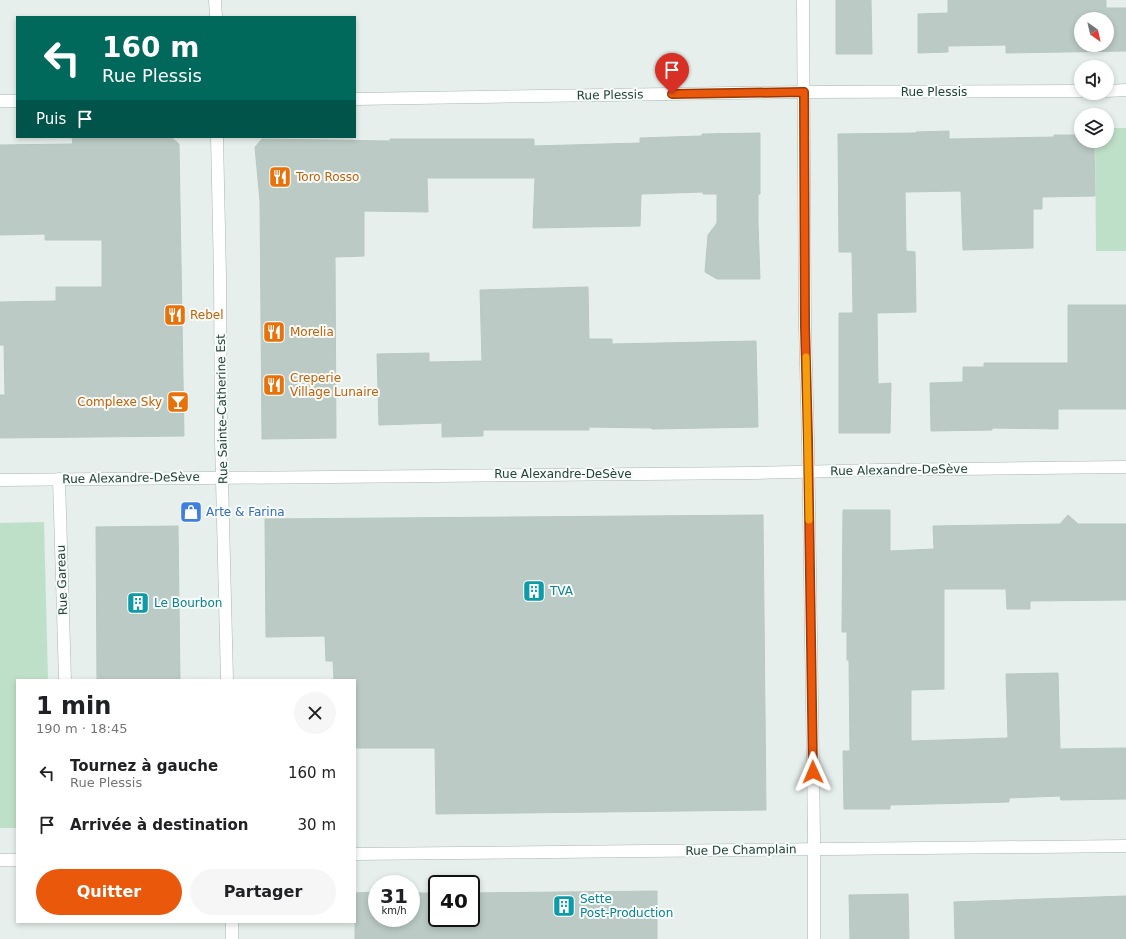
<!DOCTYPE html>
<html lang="fr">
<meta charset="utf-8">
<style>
:root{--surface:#fff;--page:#f6f6f6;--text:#202124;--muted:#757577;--accent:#ea580c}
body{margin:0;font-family:"DejaVu Sans",sans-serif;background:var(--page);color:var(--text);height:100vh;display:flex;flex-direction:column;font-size:15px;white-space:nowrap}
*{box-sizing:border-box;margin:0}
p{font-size:13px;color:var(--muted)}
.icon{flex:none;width:22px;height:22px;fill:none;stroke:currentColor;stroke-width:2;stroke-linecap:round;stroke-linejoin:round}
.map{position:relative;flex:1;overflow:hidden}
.details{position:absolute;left:16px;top:679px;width:340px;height:244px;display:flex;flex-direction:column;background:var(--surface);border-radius:0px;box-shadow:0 2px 6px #0003}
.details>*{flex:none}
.guide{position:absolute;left:16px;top:16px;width:340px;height:122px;border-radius:0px;box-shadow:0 2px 6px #0003;background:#00695c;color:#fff;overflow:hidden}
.needle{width:26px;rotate:146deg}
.fabs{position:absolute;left:1074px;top:12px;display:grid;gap:8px}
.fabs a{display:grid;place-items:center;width:40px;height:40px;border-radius:50%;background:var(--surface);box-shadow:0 2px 6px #0003;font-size:20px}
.speed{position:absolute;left:368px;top:875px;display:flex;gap:8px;font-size:20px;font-weight:700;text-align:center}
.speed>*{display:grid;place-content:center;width:52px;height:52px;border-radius:50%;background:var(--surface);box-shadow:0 2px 6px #0003;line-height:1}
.speed small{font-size:10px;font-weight:400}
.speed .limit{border:2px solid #111;border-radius:6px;background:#fff;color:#111}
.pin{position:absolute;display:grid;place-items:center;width:34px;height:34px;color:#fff;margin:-41px -17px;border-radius:50% 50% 50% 0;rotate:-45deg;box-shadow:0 0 4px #0007}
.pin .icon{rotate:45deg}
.me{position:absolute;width:44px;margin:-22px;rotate:359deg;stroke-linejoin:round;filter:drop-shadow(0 0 3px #0008)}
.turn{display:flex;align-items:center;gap:14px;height:84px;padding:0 20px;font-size:18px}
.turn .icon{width:52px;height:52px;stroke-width:2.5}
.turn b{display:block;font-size:28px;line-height:34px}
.then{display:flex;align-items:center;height:38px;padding:0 20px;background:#0003;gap:8px;font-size:15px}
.round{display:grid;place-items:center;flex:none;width:42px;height:42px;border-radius:21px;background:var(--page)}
.head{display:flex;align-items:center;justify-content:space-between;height:68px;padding:0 20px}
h1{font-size:24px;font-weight:700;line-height:30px}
.cta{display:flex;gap:8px;margin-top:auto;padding:8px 20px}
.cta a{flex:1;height:46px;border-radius:24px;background:var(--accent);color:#fff;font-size:16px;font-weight:700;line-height:46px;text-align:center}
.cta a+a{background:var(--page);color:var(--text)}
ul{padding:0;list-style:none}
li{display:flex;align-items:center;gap:12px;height:52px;padding:0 20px}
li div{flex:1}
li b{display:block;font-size:15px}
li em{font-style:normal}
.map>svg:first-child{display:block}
.green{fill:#bfe0c8}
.building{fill:#bbcac4;stroke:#b8c9c2;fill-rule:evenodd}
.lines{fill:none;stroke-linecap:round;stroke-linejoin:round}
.minor-casing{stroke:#a8b8b2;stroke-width:13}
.minor{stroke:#fff;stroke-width:12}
.route-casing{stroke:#983908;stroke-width:10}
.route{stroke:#ea580c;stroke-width:7}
.slow{stroke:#f59e0b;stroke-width:7}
.labels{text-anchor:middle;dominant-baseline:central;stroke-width:4;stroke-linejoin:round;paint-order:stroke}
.street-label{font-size:12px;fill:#24423a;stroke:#f7fbf9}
.food-label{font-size:12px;fill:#c56008;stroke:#f7fbf9;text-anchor:start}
.shop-label{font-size:12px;fill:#366cbe;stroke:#f7fbf9;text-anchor:start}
.culture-label{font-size:12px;fill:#0d838f;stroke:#f7fbf9;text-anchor:start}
</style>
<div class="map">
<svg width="1126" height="939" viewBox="0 0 1126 939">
<rect width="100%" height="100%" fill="#e6efeb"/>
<g class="green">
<path d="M1107,128H1126V251H1096L1095,141H1107Z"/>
<path d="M44,522L48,680H17V828H0V523Z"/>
</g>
<g class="building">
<path d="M836,0H871L872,54H836Z"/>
<path d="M948,0H1106V8H1126V51L1006,53V45L948,46V52L918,53V14L948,13ZM1081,19H1107V45H1081Z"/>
<path d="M949,131V139L1054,137V135H1081V141H1094L1095,196L1042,197V209H1033V248L963,250L961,191L905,192L906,251L915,252L916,312L877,313L878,384L891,383L890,433H839V313H853L852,252H839L838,134L916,133V132Z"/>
<path d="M760,133V194H758V223L760,279H717L705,272L708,235L717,223V194H703V192L641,194L640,226L533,228L535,178H427L428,212L364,211V256L335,257L336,438L262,439L260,201L255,147L262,139L390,141V139H534V146L640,143V138L702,136V134Z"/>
<path d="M72,137H171L179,144L184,436L0,438V395H5L4,345H0V302L56,301V287H102V240H45V234L0,235V145L73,144Z"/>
<path d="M588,287L589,339H612V344L756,341L758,427L652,429V428L589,427V430H483V436L442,437V423L379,425L377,354L429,353V362L482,361L480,290Z"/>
<path d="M1068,305H1126V409H1058V429L992,428V430L931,431L930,383L963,382V367H984V363H1068Z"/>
<path d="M843,510H890V551L934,549L933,526L1060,524L1068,515L1078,524H1126V600L1030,601V609H1007L1006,589H944V689L911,690V741L1008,738L1006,674L1058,673L1060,749L1126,748V799L1061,800L1060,796L1009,798V802L890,805V809H844L843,751H850L849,660H847V632H842Z"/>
<path d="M763,515L766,810L436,814L435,748H355V680H334L333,661H326L325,636L266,637L265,519Z"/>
<path d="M178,526L180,680H97L96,527Z"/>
<path d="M657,891V939H355V893L377,892V918H411V893H437V918H471V893Z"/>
<path d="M908,894L909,939H850L849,895Z"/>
<path d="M1126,896V939H955L954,902Z"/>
</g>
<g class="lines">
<g class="minor-casing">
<g id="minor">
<path d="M215,0L216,17"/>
<path d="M803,0L805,326L808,441L814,834V939"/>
<path d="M1107,91L1126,90"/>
<path d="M355,99L804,92L1081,91"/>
<path d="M0,101H17"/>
<path d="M217,137L220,276L221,440L227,680"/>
<path d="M59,479L65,680"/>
<path d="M0,480L754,473L878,470L1126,467"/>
<path d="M355,854L1126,846"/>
<path d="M0,860H17"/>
<path d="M232,922V939"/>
</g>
</g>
<use href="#minor" class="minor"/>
</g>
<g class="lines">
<g class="route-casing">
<path id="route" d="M672,94L804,92L805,326L808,441L813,772"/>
</g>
<use href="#route" class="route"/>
<path class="slow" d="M806,357L809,520"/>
</g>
<defs>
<g id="restaurant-square" transform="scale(1.15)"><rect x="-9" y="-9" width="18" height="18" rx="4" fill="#e8710a" stroke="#f7fbf9"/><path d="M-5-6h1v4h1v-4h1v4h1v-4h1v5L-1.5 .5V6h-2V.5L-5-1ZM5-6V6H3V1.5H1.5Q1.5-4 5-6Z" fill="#fff"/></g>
<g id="bar-square" transform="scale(1.15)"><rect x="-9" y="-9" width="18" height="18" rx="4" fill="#e8710a" stroke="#f7fbf9"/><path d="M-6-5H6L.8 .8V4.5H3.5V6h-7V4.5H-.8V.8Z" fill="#fff"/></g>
<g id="shop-square" transform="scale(1.15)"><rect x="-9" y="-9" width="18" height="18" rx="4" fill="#3f7fe0" stroke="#f7fbf9"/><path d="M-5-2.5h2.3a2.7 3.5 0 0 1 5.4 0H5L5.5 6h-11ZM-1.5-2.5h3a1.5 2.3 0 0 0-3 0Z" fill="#fff"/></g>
<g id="building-square" transform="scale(1.15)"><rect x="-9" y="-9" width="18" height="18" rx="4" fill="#0f9aa8" stroke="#f7fbf9"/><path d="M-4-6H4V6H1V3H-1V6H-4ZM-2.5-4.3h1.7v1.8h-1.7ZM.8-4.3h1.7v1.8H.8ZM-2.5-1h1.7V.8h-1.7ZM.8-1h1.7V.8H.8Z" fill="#fff"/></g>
</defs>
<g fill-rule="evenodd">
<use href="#restaurant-square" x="280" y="177"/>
<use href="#restaurant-square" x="175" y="315"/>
<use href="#restaurant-square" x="274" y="332"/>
<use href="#restaurant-square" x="274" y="385"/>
<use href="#bar-square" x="178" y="402"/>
<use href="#shop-square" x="191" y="512"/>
<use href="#building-square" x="534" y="591"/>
<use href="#building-square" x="138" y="603"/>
<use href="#building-square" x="564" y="906"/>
</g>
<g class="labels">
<g class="street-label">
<text x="934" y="92">Rue Plessis</text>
<text transform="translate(610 95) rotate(-1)">Rue Plessis</text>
<text transform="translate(222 409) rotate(-91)">Rue Sainte-Catherine Est</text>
<text transform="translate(899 470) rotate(-1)">Rue Alexandre-DeSève</text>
<text x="563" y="474">Rue Alexandre-DeSève</text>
<text transform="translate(131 478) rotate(-1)">Rue Alexandre-DeSève</text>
<text transform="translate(62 580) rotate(-92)">Rue Gareau</text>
<text transform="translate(741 850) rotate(-1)">Rue De Champlain</text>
</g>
<g class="food-label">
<text x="296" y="177">Toro Rosso</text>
<text x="190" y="315">Rebel</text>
<text x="290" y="332">Morelia</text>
<text x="290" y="378">Creperie<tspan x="290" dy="14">Village Lunaire</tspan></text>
<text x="162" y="402" text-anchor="end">Complexe Sky</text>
</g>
<g class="shop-label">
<text x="206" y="512">Arte &amp; Farina</text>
</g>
<g class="culture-label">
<text x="550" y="591">TVA</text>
<text x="154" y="603">Le Bourbon</text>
<text x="580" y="899">Sette<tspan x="580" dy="14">Post-Production</tspan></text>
</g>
</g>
</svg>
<div class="fabs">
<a><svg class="needle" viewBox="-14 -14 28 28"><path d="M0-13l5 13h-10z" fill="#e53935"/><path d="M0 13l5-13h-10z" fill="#757577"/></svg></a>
<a><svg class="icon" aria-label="sound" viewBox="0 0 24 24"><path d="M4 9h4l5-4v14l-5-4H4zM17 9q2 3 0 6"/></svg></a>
<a><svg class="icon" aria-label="layers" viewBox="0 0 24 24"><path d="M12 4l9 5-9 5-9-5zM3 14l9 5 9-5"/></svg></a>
</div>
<div class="speed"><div>31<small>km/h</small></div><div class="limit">40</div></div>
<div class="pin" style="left:672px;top:94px;background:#d93025"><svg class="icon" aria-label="arrive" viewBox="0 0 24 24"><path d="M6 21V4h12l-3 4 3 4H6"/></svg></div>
<svg class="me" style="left:813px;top:772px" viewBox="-20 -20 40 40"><path d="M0-17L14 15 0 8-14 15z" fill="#ea580c" stroke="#fff" stroke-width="4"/></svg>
<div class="guide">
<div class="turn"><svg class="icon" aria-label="left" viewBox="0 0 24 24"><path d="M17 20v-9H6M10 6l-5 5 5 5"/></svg><div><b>160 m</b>Rue Plessis</div></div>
<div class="then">Puis<svg class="icon" aria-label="arrive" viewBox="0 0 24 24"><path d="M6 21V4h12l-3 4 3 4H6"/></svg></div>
</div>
<section class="details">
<div class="head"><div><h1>1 min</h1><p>190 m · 18:45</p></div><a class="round"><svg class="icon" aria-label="close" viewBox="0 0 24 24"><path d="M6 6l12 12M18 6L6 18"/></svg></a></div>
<ul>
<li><svg class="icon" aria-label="left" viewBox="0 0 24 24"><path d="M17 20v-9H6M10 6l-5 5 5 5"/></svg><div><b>Tournez à gauche</b><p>Rue Plessis</p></div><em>160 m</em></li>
<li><svg class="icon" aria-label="arrive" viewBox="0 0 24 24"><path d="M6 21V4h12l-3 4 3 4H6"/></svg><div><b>Arrivée à destination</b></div><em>30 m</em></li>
</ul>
<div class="cta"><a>Quitter</a><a>Partager</a></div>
</section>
</div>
